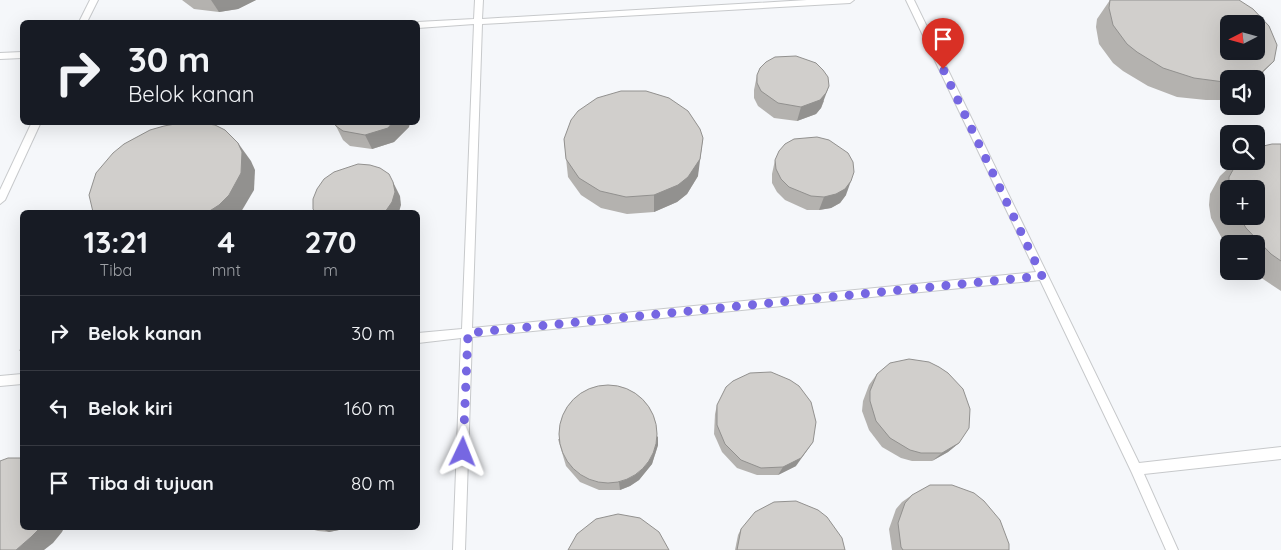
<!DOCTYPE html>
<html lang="id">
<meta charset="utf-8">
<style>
:root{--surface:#171b24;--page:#242831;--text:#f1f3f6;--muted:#9ea1a6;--line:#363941}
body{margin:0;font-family:Quicksand,sans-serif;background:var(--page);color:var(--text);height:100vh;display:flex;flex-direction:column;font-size:19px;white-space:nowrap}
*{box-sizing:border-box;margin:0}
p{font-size:16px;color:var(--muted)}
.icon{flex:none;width:28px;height:28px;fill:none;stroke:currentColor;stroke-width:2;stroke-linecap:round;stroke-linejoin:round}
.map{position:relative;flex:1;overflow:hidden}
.sheet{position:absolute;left:20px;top:210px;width:400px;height:320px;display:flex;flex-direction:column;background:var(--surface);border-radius:8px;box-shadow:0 5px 20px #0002}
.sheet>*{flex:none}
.top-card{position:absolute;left:20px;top:20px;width:400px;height:105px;border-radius:8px;box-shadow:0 5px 20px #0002;background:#171b24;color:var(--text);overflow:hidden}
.needle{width:32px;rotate:264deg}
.controls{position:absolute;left:1220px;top:15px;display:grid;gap:10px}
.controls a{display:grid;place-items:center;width:45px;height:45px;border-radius:8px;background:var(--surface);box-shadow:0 5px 20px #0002;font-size:25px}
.pin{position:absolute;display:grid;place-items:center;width:42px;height:42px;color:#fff;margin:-51px -21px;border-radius:50% 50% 50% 0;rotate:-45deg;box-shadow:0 0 5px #0007}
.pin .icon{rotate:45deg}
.me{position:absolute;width:55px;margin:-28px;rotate:2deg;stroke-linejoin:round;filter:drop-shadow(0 0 4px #0008)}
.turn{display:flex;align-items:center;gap:18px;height:105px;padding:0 25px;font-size:22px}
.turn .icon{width:65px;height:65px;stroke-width:2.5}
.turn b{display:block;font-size:35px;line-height:42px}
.eta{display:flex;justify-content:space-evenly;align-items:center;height:85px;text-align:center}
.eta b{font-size:30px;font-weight:800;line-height:35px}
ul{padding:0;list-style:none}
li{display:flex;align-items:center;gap:15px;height:75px;padding:0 25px;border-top:1px solid var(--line)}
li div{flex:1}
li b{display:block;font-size:19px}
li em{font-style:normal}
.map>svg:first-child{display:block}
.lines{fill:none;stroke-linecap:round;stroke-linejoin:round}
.lane-casing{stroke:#c7c9cb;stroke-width:2}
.lane{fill:#fff;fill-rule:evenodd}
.wall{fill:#b4b2af;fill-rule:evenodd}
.shaded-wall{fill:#92918f}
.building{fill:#d1cfcc;stroke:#92918f;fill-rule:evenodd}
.route{stroke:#7667e2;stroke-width:9;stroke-dasharray:0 16.2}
</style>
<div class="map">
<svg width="1281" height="550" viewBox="0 0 1281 550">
<rect width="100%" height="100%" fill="#f5f7fa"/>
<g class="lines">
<g class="lane-casing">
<g id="lane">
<path d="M90,0H98L87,22H79Z"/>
<path d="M475,0H483L482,19L807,0H854L850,3L482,24L472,328L1036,272L906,0H914L1139,463L1281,447V459L1144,474L1178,550H1166L1132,473L1040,280L472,337L465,550H453L461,338L418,343V333L462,329L474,24L418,28L417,22L474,19Z"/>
<path d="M22,52V58L0,59V53Z"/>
<path d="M32,122H41L5,200L0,204V190Z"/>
<path d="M22,374V384L0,386V376Z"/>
</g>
</g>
<use href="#lane" class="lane"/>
</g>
<g class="wall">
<path d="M182,0H256L238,9L219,12L194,9Z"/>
<path d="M1110,0L1274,61L1256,79H1229V97L1220,100H1206L1177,97L1148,86L1123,71L1113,63L1099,44L1096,27L1097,19Z"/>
<path d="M757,75L824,101L821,108L816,114L797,121L774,118L758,106L754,98V90Z"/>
<path d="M334,122H410L409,127L394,142L372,149L350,146L343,140Z"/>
<path d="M564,139L698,176L687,194L677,202L654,212L627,214L601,208L581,195L568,177Z"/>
<path d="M1281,144V291L1251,271H1256V244H1229V248L1225,244L1211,218L1209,205L1210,194L1220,176L1236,161H1256ZM1229,189L1256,216H1229Z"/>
<path d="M775,160L846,195L840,203L831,208L819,210H807L785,200L777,192L772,183V174Z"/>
<path d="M877,374L959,443L948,452L932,461H912L901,458L882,447L869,430L862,411L863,401L869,385Z"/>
<path d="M717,405L796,466L778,475H757L737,468L722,452L714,434L715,414Z"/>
<path d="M558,439L658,445L652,464L639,480L630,486L620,490H599L580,482L566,466Z"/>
<path d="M912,495L1009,550H892L889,529L896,509L902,502Z"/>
<path d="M307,528H349L329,532L318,531Z"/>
<path d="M741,529L845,550H735L738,535Z"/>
</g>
<g class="shaded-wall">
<path d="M211,0H256L238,9L219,12Z"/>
<path d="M1274,61L1256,79H1245Z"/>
<path d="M829,86L821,108L816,114L797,121L801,107Z"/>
<path d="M1229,90V97L1220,100Z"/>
<path d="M393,122H410L409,127L394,142L372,149L365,135Z"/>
<path d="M703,138L698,176L687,194L677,202L654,212V195Z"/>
<path d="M238,143L251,161L255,170L254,190L241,212H208Z"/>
<path d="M851,181L846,195L840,203L831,208L819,210L824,197Z"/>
<path d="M393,182L400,196L401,205L399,212H384Z"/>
<path d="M658,436V445L652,464L639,480L630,486L620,490L619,482Z"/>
<path d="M813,442L796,466L778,475L783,467Z"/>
<path d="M959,443L948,452L932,461L942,453Z"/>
<path d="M40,528H64L62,532L53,543L44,550H16Z"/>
<path d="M320,528H349L329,532Z"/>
</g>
<g class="building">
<path d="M1110,0H1239L1253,9L1269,26L1277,45L1274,61L1260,74L1245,79H1229V82H1224L1194,78L1163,68L1137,52L1127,44L1113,25L1109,8ZM1229,24H1256V51H1229Z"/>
<path d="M796,56L816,63L823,70L828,77L829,86L826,93L820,100L801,107L778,103L761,91L757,83V75L760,68L766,62L775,57Z"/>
<path d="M621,91H646L669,98L688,111L700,129L703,138L700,159L688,177L678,185L654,195L626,197L600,191L579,178L566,159L564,139L571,120L578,111L597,98Z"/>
<path d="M186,122H195L215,125L225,130L238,143L242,152L241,173L229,195L219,205L208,212H93L89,195L96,173L113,153L124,144L150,130L164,126Z"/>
<path d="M334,122H393L388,128L365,135L343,131L336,126Z"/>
<path d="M817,137L829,140L848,153L853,162L854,172L851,181L845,189L836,194L824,197L811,196L789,187L781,179L776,169L775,160L779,151L785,144L794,139Z"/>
<path d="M1272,144H1281V261L1271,254L1246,228L1239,216H1256V189H1229V177L1238,161H1256V149L1259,147Z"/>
<path d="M358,164L370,165L380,168L389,174L393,182L395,192L392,202L385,212H315L313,209V199L317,189L324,179L334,172Z"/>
<path d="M22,342V350L20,351Z"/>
<path d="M909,359L929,362L939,367L948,373L963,389L970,409L969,428L959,443L942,453H921L910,450L890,438L876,421L870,401V391L877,374L890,363Z"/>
<path d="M771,372L790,380L799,386L811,402L816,422L813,442L801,458L783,467L761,468L741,460L725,444L717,425V405L726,387L733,381L750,373Z"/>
<circle cx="608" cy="434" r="49"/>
<path d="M8,458H22V528H40L31,537L16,550H0V461Z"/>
<path d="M930,485H952L974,493L984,501L1000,520L1009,544V550H903L901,547L898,523L905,503L912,495Z"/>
<path d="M796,501L818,510L827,517L842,538L845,550H737L741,529L755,512L774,502Z"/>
<path d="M618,514L640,518L659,532L669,550H568L577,534L596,519Z"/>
</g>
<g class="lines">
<path class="route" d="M463,452L468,333L1042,276L943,69"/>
</g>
</svg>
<div class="controls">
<a><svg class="needle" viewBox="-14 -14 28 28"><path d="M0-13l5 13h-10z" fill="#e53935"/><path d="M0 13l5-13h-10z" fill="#9ea1a6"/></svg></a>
<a><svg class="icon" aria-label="sound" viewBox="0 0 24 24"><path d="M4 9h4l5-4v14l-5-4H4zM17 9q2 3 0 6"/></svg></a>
<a><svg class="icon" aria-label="search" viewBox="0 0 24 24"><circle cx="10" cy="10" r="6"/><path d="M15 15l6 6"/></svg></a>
<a>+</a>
<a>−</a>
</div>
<div class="pin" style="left:943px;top:69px;background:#d93025"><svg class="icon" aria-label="arrive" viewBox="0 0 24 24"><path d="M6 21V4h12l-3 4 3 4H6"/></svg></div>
<svg class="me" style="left:463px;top:452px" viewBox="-20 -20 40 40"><path d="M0-17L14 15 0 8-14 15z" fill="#7667e2" stroke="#fff" stroke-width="4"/></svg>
<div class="top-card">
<div class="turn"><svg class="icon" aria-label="right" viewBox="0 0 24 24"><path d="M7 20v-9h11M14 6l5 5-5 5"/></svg><div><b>30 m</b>Belok kanan</div></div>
</div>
<section class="sheet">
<div class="eta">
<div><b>13:21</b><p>Tiba</p></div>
<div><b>4</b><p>mnt</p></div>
<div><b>270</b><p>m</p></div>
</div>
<ul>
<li><svg class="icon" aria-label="right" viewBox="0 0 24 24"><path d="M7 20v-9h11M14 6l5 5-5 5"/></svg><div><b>Belok kanan</b></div><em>30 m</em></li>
<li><svg class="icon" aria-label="left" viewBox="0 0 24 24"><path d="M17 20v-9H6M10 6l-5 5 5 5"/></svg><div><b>Belok kiri</b></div><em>160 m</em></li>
<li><svg class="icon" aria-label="arrive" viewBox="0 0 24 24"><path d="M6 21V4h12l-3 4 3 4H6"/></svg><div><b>Tiba di tujuan</b></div><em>80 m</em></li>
</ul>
</section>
</div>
